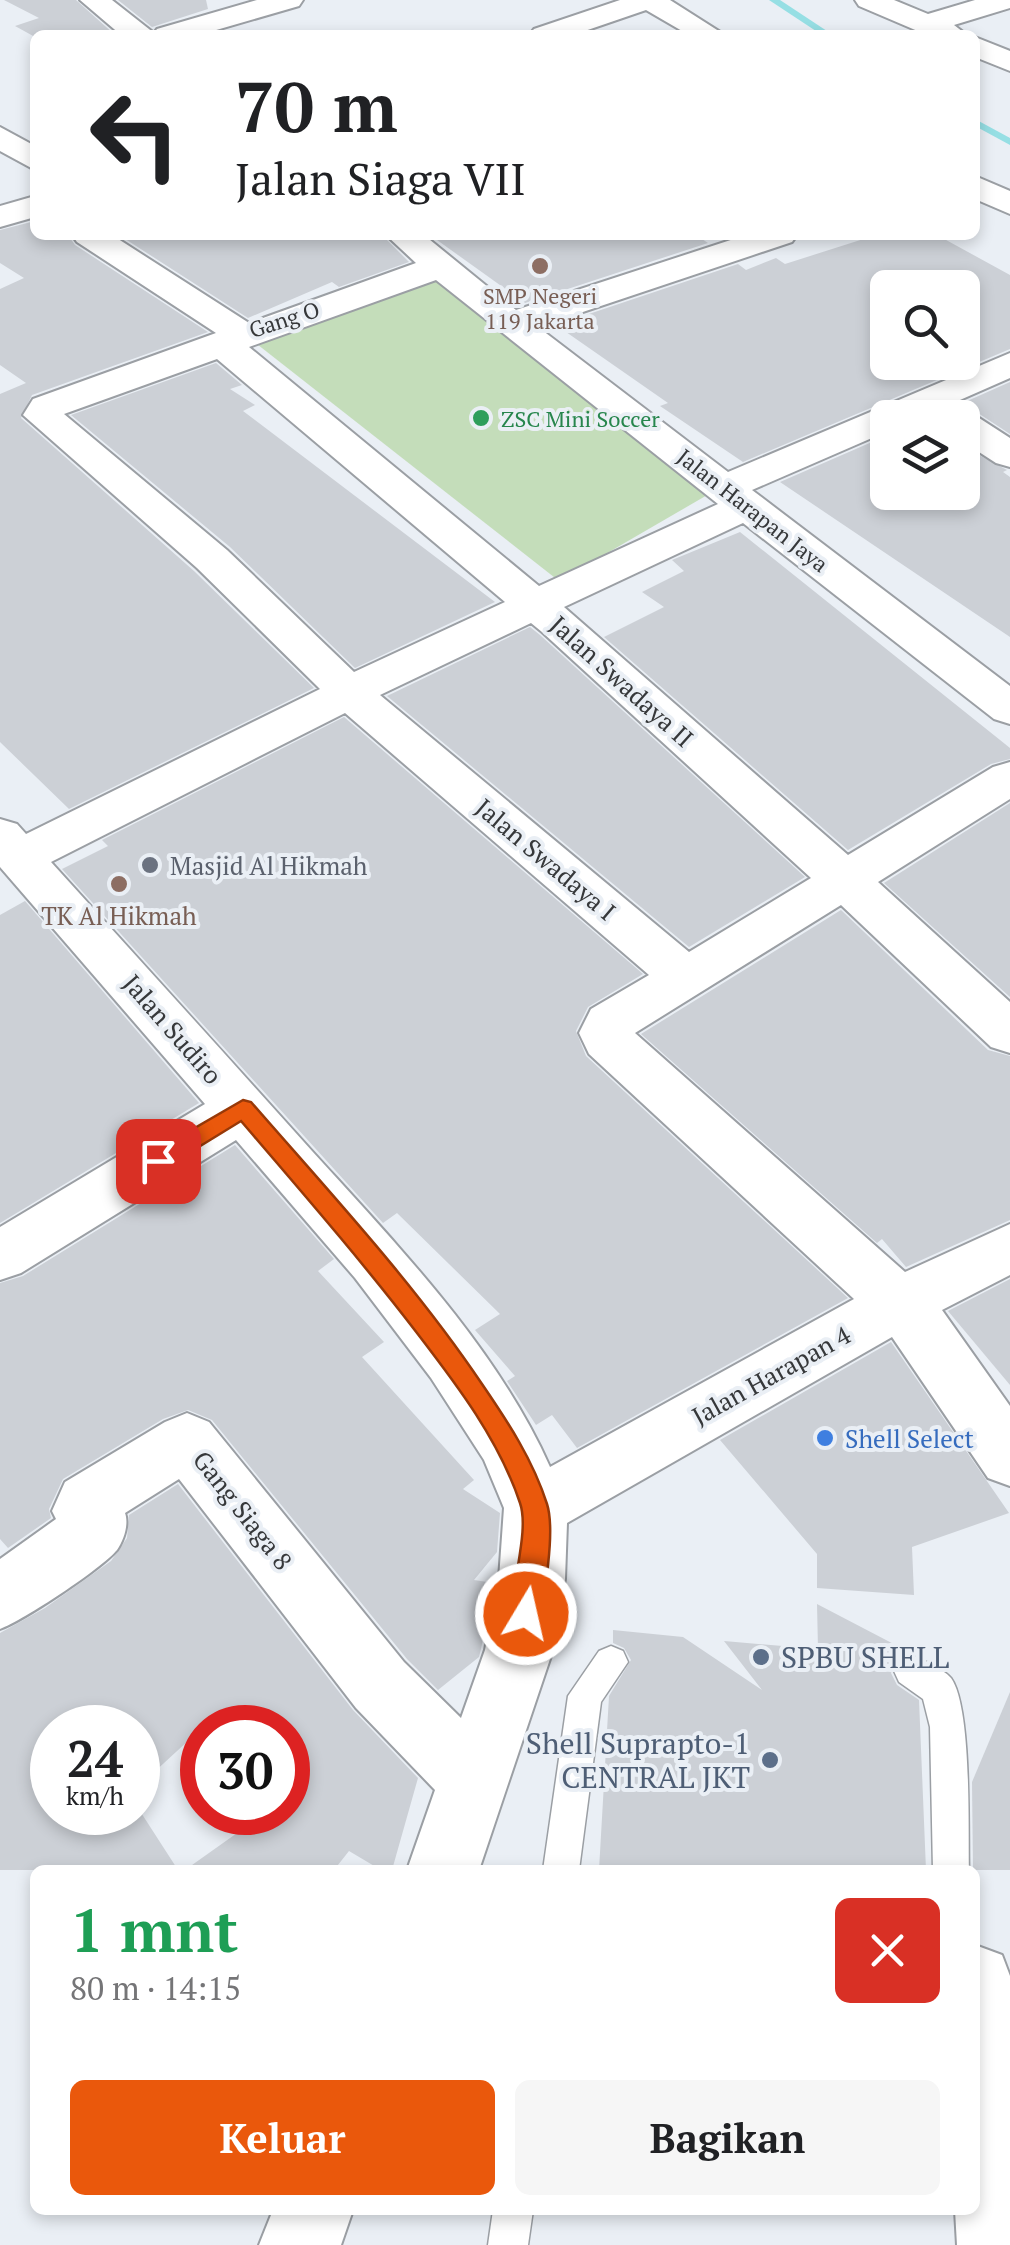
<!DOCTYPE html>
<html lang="id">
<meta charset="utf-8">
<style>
:root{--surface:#fff;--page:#f6f6f6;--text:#202124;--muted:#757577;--accent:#ea580c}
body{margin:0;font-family:"PT Serif",serif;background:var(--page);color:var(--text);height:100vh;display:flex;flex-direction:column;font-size:38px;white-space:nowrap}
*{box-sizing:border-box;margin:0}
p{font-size:32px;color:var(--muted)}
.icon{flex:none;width:55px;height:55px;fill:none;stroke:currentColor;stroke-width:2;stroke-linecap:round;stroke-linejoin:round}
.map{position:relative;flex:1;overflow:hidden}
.panel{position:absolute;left:30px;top:1865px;width:950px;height:350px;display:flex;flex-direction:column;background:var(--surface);border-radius:15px;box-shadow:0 5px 15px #0003}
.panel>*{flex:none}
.guide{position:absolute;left:30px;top:30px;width:950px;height:210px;border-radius:15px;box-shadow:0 5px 15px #0003;background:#fff;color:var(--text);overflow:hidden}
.controls{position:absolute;left:870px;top:270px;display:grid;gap:20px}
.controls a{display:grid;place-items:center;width:110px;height:110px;border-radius:15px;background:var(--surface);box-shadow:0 5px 15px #0003;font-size:50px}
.speed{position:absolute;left:30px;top:1705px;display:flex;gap:20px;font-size:50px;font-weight:700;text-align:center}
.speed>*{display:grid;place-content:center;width:130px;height:130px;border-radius:50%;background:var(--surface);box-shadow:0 5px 15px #0003;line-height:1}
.speed small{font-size:25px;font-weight:400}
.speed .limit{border:15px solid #d22;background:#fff;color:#111}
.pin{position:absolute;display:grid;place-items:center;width:85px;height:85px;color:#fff;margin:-42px;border-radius:20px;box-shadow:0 5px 15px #0006}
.me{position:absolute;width:110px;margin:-55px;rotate:9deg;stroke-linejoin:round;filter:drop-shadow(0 0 8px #0008)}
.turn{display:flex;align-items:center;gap:35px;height:210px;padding:0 40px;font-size:45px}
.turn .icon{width:130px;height:130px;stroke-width:2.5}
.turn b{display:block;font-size:70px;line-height:85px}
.round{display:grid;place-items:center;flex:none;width:105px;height:105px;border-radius:15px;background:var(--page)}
.overview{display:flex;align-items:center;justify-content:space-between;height:170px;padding:0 40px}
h1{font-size:60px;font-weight:800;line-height:75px;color:#1e9e55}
.cta{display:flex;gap:20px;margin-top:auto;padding:20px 40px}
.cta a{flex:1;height:115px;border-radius:15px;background:var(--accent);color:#fff;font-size:40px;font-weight:800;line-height:115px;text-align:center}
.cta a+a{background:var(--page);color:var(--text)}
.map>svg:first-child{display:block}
.green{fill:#c4ddba}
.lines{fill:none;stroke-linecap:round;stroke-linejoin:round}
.stream{fill:#96dfe4;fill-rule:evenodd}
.building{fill:#ccd0d6;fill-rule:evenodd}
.service-casing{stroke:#9b9fa4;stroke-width:3}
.minor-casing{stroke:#9b9fa4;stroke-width:4}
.service{fill:#fff;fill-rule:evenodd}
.minor{fill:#fff;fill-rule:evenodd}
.route{fill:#ea580c;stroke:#983908;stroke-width:2.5}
.education-dot{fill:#8d6e63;stroke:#eaeff5;stroke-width:4}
.leisure-dot{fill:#2e9e5b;stroke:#eaeff5;stroke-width:4}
.worship-dot{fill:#6b7280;stroke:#eaeff5;stroke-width:4}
.shop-dot{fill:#3f7fe0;stroke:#eaeff5;stroke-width:4}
.service-dot{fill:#5c6f8a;stroke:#eaeff5;stroke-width:4}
.labels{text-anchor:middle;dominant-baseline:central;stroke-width:8;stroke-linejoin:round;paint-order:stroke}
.far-education-label{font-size:22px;fill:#785e54;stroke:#eaeff5}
.far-street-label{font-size:22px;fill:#36383a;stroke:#eaeff5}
.far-leisure-label{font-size:22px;fill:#27864d;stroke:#eaeff5;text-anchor:start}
.street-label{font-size:25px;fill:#36383a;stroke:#eaeff5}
.worship-label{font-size:25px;fill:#5b616d;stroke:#eaeff5;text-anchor:start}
.education-label{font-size:25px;fill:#785e54;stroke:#eaeff5}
.shop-label{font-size:25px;fill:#366cbe;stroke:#eaeff5;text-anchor:start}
.near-service-label{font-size:30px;fill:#4e5e75;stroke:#eaeff5;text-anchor:start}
</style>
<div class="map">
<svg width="1010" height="2245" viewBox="0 0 1010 2245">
<rect width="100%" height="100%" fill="#eaeff5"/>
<path class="green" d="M432,275L709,494L559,581L253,341Z"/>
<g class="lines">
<g class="stream">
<path d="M769,0H780L833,35H822Z"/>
<path d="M975,119L1010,138V145L975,126Z"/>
</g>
</g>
<g class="building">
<path d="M4,0H76L115,35L35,37L15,26L39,18Z"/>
<path d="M118,0H206L208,9L152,27Z"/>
<path d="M35,221V235H68L75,245L208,332L32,395L21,418L194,571L314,688L69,809L0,742V394L26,383L0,365V289L24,278L0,263V230Z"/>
<path d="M119,235H382L409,262L339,287L332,282L248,318Z"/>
<path d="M430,235H696L708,243L525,303Z"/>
<path d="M876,235H937L1010,275V349L743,462L660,406L668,403L556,325L738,264L746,270L776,258L785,264ZM888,288H962V362H888Z"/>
<path d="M216,363L242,385L230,389L255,405L243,411L495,602L355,668L230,547L71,415Z"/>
<path d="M1010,382V434L978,413L963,408L944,418H929Z"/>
<path d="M888,435V492H962V446L1007,470L1003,472L1010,477V637L780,482Z"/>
<path d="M740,532L1010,748V759L991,764L848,850L604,637L664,607L642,592L684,571L672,560Z"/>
<path d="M530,627L540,635L805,877L689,947L387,696Z"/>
<path d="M344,717L643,974L588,1007L576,1031L586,1056L848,1298L577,1448L552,1415L536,1425L507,1381L515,1376L475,1330L500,1314L397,1213L383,1223L62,869L108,846L102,840Z"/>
<path d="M1010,803V997L884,883Z"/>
<path d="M25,901L199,1103L0,1223V915Z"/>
<path d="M841,910L988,1050L1010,1056V1220L906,1267L882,1239L877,1243L641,1034Z"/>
<path d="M235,1145L334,1259L318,1271L384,1342L362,1357L474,1480L463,1489L500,1513L497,1552L474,1580L494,1583L481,1649L479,1657L438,1690L407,1659L212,1420L188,1410L163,1419L63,1479L49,1509L51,1518L8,1548L0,1539V1283L23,1276Z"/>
<path d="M1010,1279V1385L948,1311Z"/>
<path d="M891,1342L1009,1513L912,1547L914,1595L817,1588V1554L720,1440Z"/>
<path d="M178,1484L353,1710L418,1778L392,1870H381L349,1851L334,1870H185L254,1821L250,1812H288V1728H202L138,1787V1728H52V1812H138V1808L178,1870H0V1633L45,1608L111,1561L127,1538L129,1515Z"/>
<path d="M817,1604L909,1652L896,1658L891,1673L897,1685L919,1700L926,1870H599L609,1696L631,1660L624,1648L613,1643V1630L683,1637L762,1690L724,1641L818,1649Z"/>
<path d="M1010,1692V1870H973L972,1782Z"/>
</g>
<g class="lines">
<g class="service-casing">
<g id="service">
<path d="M611,1646L623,1651L628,1662L601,1702L579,1870H543L568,1696L599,1651Z"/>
<path d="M911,1655C923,1660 942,1668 951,1678C972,1707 968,1830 969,1870H933L930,1727L923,1699L899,1682L894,1671L899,1660Z"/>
<path d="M493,2210H533L528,2245H488Z"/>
</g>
</g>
<g class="minor-casing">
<g id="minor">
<path d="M80,0H112L154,33L157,29L257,0H303L299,6L199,35H121Z"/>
<path d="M620,0H670L725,35H689L646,10L573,35H529L534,29Z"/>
<path d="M855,0H894L928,14L975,0H1010V8L954,25L967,35H927L859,6Z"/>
<path d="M975,37L1010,51V71L975,57Z"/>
<path d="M0,127L35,146V170L0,151Z"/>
<path d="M975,176L1010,191V214L975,199Z"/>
<path d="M35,196V217L0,227V206Z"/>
<path d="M72,235H112L249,323L416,263L386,235H424L516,310L746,235H797L792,242L538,327L728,472L1010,353V378L919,418H888V431L752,490L1010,686V724L994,719L743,523L564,607L848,855L993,767L1010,762V799L878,882L1010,1002V1053L991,1047L841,905L635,1033L905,1272L1010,1224V1275L942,1310L1010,1406V1486L988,1478L892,1337L567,1523L565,1579L553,1650L479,1870H407L435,1790L356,1708L179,1479L125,1513C129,1524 124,1540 117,1550C101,1569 24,1620 0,1629V1559L56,1519L52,1511L65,1482L165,1422L187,1413L209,1422L404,1662L461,1718L485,1650L499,1579L504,1508L484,1460L431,1378L355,1278L236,1140L21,1273L0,1280V1227L205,1104L0,867V819L17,824L26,834L320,689L197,568L23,415L33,399L216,333L77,242ZM436,280L718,504L539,586L249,347ZM217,359L505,602L354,672L227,550L64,414ZM531,623L542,632L811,878L689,952L380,695ZM345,713L649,975L591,1009L579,1033L589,1054L854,1299L550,1467C497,1348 399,1247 312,1151C226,1055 139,959 51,862Z"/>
<path d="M962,412L976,416L1010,438V467L996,463L962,441V418H947Z"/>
<path d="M975,1945L1002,1955L1010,1976V2245H957L955,2210H975Z"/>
<path d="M273,2210H353L341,2245H259Z"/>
</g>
</g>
<use href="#service" class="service"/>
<use href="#minor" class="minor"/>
</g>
<path class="route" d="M243,1100L251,1102C331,1194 414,1283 482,1384C508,1422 533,1460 547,1504C555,1529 546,1599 535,1624L526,1627L516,1624C505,1598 531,1535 520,1503C499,1440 457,1385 417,1333C361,1260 301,1191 241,1121L166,1167H150L146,1161L150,1154Z"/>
<g class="education-dot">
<circle cx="540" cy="266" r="10"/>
<circle cx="119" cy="884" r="10"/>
</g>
<circle class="leisure-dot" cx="481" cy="418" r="10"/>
<circle class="worship-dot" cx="150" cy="865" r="10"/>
<circle class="shop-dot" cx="825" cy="1438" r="10"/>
<g class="service-dot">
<circle cx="761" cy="1657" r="10"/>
<circle cx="770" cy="1760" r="10"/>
</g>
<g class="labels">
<g class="far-education-label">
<text x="540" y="295">SMP Negeri<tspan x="540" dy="25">119 Jakarta</tspan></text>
</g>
<g class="far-street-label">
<text transform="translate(284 319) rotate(-18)">Gang O</text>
<text transform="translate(753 510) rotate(38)">Jalan Harapan Jaya</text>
</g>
<g class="far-leisure-label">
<text x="501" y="418">ZSC Mini Soccer</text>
</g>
<g class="street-label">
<text transform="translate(622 681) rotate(42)">Jalan Swadaya II</text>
<text transform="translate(546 859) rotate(40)">Jalan Swadaya I</text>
<text transform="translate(173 1029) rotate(49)">Jalan Sudiro</text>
<text transform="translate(771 1375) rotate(-29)">Jalan Harapan 4</text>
<text transform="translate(243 1510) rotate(52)">Gang Siaga 8</text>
</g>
<g class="worship-label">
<text x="170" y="865">Masjid Al Hikmah</text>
</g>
<g class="education-label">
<text x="119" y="915">TK Al Hikmah</text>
</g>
<g class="shop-label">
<text x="845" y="1438">Shell Select</text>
</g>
<g class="near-service-label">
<text x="781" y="1657">SPBU SHELL</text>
<text x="750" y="1743" text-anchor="end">Shell Suprapto-1<tspan x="750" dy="34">CENTRAL JKT</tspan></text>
</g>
</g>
</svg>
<div class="controls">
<a><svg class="icon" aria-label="search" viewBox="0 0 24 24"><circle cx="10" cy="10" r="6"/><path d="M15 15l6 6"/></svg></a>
<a><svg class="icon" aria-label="layers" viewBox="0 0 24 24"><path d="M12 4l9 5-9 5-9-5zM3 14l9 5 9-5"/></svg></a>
</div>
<div class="speed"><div>24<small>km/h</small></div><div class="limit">30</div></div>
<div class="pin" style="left:158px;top:1161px;background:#d93025"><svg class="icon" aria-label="arrive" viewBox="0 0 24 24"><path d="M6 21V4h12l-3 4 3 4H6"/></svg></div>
<svg class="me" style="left:526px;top:1614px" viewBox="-20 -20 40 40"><circle r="17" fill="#ea580c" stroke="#fff" stroke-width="3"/><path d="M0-11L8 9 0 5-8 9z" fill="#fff"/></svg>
<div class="guide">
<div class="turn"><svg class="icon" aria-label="left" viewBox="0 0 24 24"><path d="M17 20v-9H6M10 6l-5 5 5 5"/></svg><div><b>70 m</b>Jalan Siaga VII</div></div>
</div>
<section class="panel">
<div class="overview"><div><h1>1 mnt</h1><p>80 m · 14:15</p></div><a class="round" style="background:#d93025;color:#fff"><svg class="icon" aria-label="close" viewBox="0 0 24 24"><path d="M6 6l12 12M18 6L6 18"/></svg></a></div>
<div class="cta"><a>Keluar</a><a>Bagikan</a></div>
</section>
</div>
